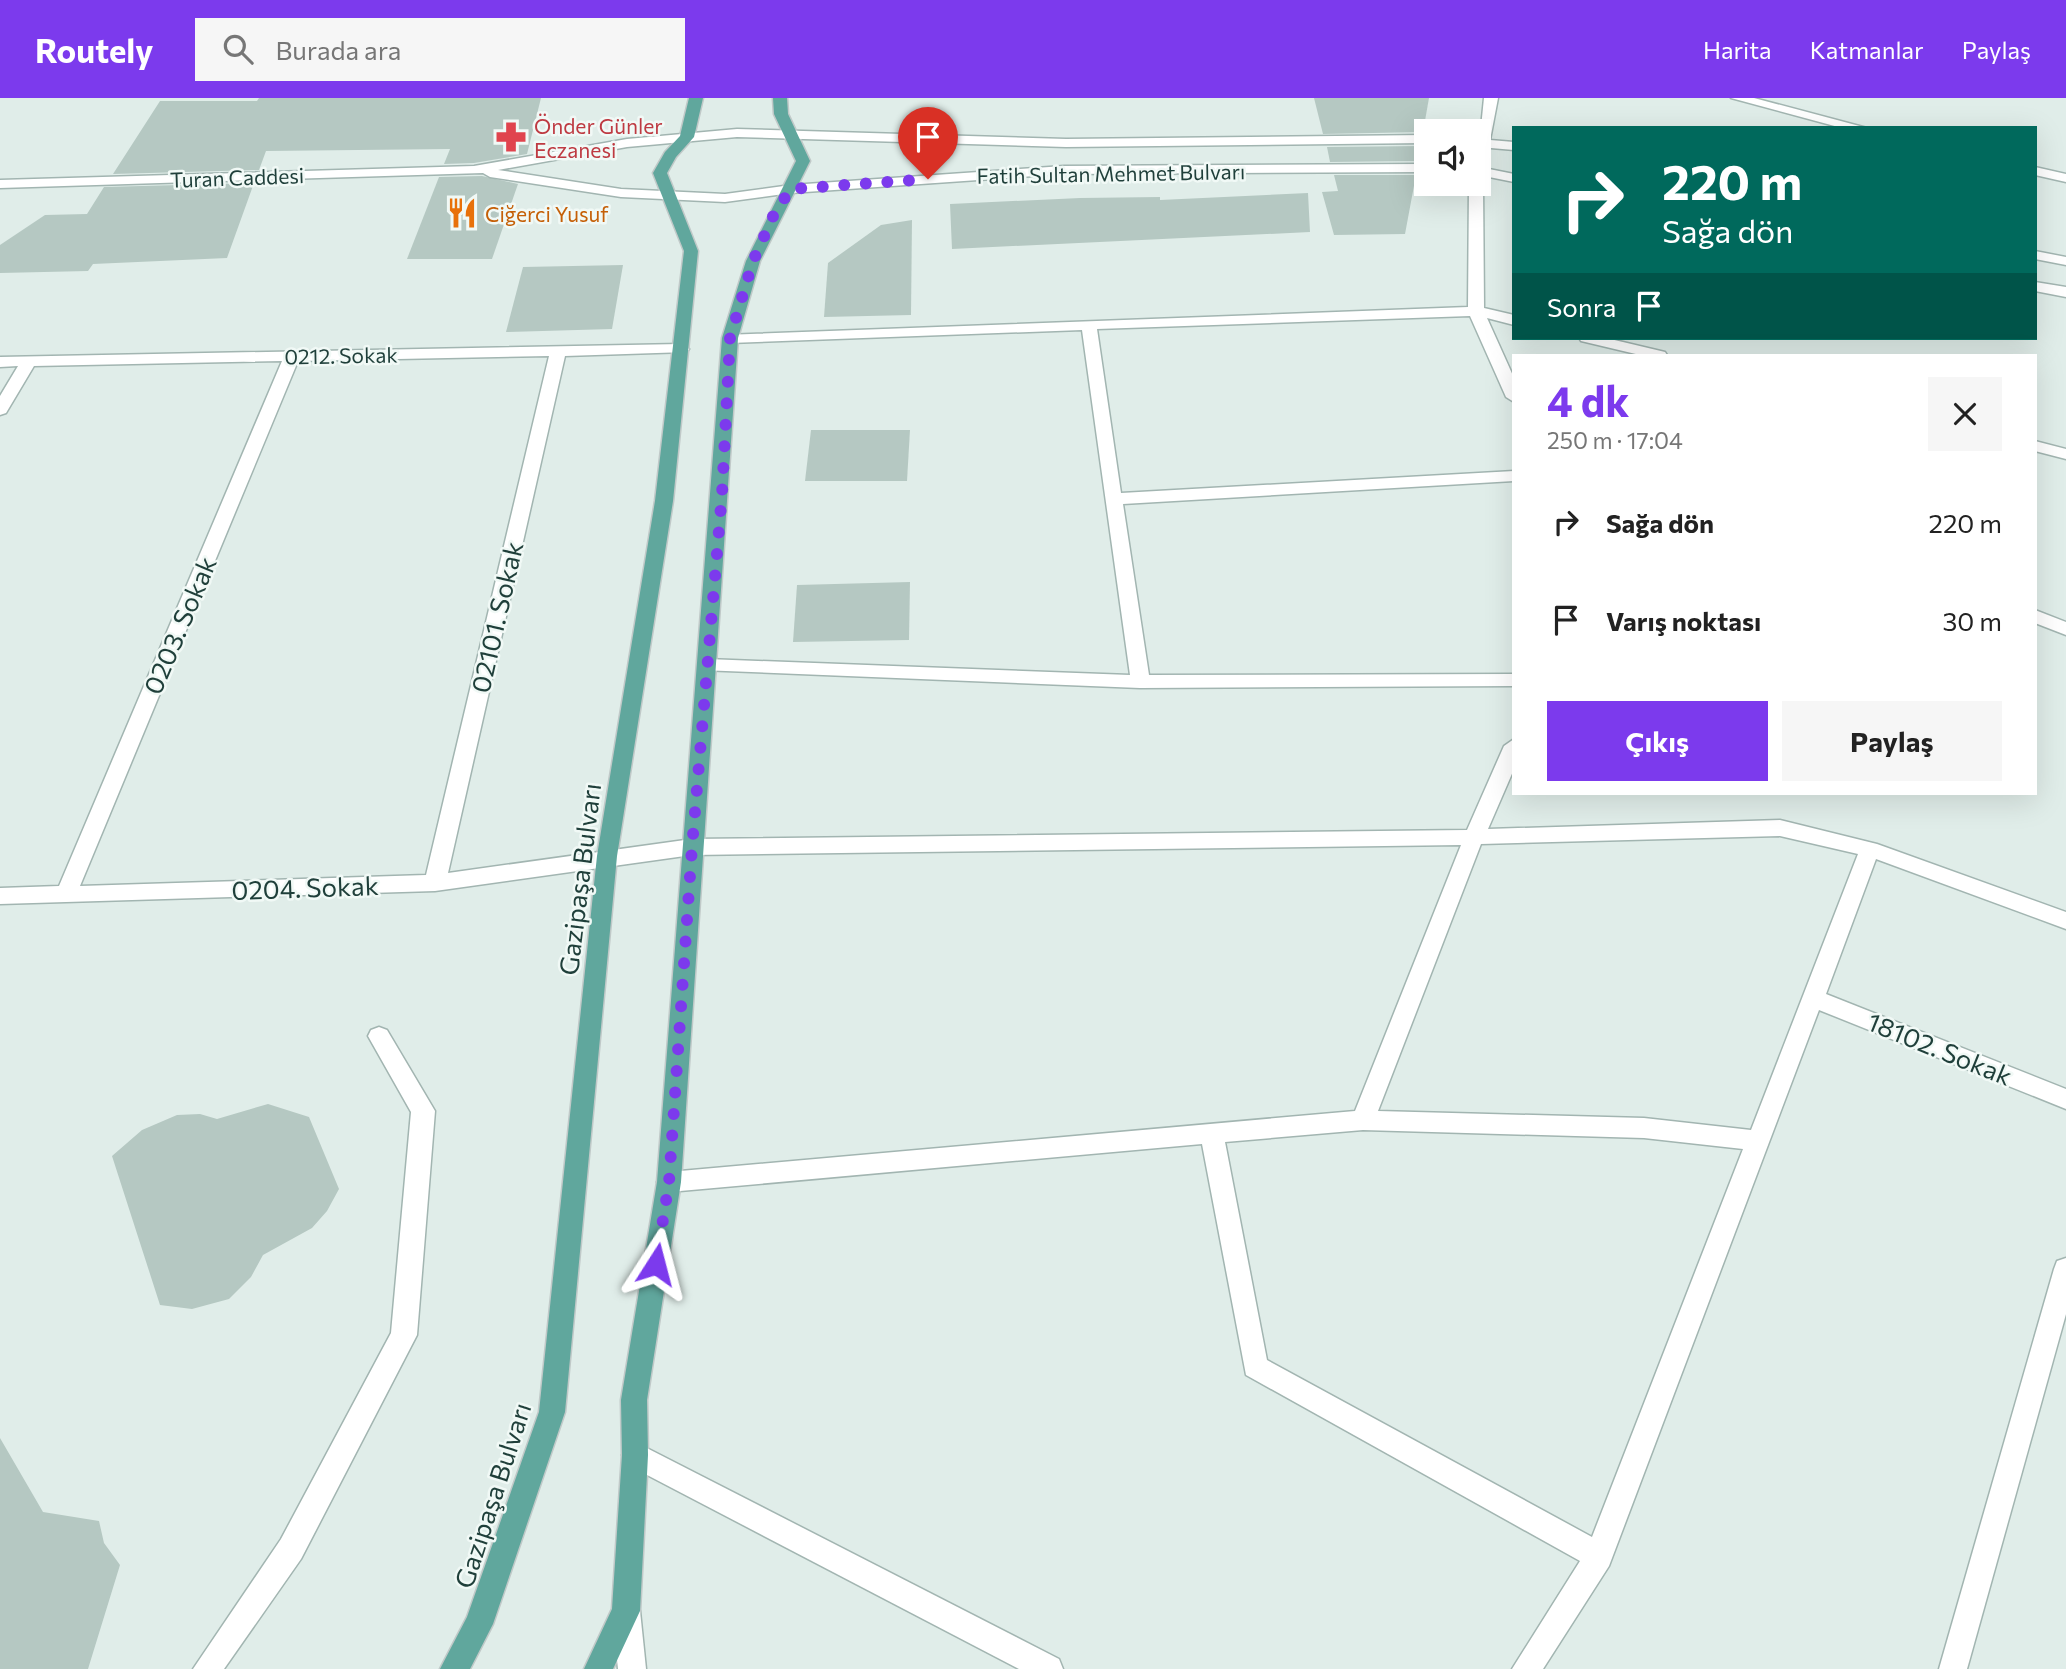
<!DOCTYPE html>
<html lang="tr">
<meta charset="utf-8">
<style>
:root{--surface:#fff;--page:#f6f6f6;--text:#222;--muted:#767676;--accent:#7c3aed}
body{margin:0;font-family:Commissioner,sans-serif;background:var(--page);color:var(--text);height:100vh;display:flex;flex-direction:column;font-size:26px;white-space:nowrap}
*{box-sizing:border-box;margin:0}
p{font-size:23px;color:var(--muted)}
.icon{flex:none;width:38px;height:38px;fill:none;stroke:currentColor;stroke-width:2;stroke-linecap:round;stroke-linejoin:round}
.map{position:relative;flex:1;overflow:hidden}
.details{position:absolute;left:1512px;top:256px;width:525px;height:441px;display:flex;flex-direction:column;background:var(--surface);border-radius:0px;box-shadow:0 7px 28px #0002}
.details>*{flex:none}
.hud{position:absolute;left:1512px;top:28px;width:525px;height:214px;border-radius:0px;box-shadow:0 7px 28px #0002;background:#00695c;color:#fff;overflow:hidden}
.fabs{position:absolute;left:1414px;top:21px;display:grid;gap:14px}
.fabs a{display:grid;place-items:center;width:77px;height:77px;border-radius:0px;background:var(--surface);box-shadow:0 7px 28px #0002;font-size:35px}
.pin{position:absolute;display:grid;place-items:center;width:60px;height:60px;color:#fff;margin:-72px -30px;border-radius:50% 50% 50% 0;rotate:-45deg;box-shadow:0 0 7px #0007}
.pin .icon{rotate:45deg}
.me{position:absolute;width:77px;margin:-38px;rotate:9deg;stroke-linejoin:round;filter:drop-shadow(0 0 5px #0008)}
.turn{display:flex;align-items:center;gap:24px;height:147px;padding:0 35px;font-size:32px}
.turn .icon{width:91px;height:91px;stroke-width:2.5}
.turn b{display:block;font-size:49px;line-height:60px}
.then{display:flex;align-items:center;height:66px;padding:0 35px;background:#0003;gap:14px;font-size:26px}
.round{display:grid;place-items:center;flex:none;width:74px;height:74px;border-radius:0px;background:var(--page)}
.overview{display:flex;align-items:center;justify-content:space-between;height:119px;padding:0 35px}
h1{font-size:42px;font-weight:700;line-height:52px;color:var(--accent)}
.button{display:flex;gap:14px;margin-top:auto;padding:14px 35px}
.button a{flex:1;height:80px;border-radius:0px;background:var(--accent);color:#fff;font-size:28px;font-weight:700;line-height:80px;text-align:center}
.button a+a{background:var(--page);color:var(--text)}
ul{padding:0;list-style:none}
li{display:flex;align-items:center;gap:21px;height:98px;padding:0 35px}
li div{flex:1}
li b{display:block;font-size:26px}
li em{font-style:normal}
header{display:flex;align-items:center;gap:42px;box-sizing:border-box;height:98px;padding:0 35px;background:var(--accent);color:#fff}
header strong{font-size:33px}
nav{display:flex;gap:38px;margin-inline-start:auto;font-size:24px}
.search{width:490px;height:63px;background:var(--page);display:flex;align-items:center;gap:18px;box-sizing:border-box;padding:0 24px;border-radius:0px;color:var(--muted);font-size:26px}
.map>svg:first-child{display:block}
.building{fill:#b5c8c2}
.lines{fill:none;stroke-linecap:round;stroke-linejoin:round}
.minor-casing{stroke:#a2b5b1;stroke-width:3}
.major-casing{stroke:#c0c9c8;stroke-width:3}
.minor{fill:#fff;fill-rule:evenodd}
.major{fill:#60a79d;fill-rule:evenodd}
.route{stroke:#7c3aed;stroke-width:12;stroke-dasharray:0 21.6}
.labels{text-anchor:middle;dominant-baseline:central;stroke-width:5;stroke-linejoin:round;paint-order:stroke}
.far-health-label{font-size:21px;fill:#be3a42;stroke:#f1f9f6;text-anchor:start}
.far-street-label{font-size:21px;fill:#1f3f3a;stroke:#f1f9f6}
.far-food-label{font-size:21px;fill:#c56008;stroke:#f1f9f6;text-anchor:start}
.street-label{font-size:26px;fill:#1f3f3a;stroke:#f1f9f6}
</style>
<header>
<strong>Routely</strong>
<div class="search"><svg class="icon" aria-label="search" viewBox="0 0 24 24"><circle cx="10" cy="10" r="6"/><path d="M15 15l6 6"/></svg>Burada ara</div>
<nav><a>Harita</a><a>Katmanlar</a><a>Paylaş</a></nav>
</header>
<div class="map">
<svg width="2066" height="1571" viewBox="0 0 2066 1571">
<rect width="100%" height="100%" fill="#e0ede9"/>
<g class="building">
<path d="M259,0H541L527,56L474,65L444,66L450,51L266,53L259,72L113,76L160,3H257Z"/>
<path d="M1314,0H1429L1423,34L1323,36Z"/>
<path d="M1421,48L1418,63L1330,64L1327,49Z"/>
<path d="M1334,77H1416L1405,136L1334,137L1322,94L1338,93Z"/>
<path d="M482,78L518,86L492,161H407L439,79Z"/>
<path d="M254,85L227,160L93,166L88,173L0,175V147L45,117L87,116L104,89Z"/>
<path d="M1308,95L1310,134L952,151L950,106L1080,100L1160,99V102Z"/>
<path d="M912,122L911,217L824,219L828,165L881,127Z"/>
<path d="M623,167L612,231L506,234L523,169Z"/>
<path d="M811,332H910L907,383H805Z"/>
<path d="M910,484L909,542L793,544L797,487Z"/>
<path d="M268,1006L309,1019L339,1091L327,1113L312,1130L263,1157L251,1179L229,1201L192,1211L160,1207L112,1058L142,1032L177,1017L200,1016L217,1021Z"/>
<path d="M0,1340L43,1414L99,1423L104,1445L120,1467L88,1571H0Z"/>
</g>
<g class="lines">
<g class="minor-casing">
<g id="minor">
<path d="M1484,0H1498L1490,42L1514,44V52L1479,49Z"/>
<path d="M1731,0H1754L1867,30H1842Z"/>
<path d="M737,31L1066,41L1426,37V45L1066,49L737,39L627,49L498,72L621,91L725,96L791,87L1064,68L1426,66V74L1064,76L791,95L725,104L621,99L490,79L483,75L0,90V82L474,68L627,41Z"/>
<path d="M1479,69L1514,76V84L1479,77Z"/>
<path d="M2035,69L2066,76V84L2035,77Z"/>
<path d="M1479,82L1483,86L1484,210L1514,217V227L1487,220L1514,280V304L1506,299L1470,218L1097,231L1121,395L1514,373V383L1123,406L1149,577L1514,576V588L1140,590L700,572L698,567L700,562L707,561L1130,577L1082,232L730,245L724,243V237L1468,209L1469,86H1479Z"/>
<path d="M2035,153L2066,159V167L2035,161Z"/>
<path d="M2035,184L2066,189V199L2035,193Z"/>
<path d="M1579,240H1606L1665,254L1667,257H1640L1581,243Z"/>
<path d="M681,246L689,251L687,254L565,258L448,775L692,741L1467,732L1504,648L1514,641V671L1488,731L1780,722L1877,746L2066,814V831L1876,761L1826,896L2066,991V1011L1819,912L1609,1468L1543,1571H1512L1580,1463L1246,1277L1202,1046L669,1094L661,1091L657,1084L661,1077L669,1074L1355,1013L1461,747L692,757L435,793L0,806V790L59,788L282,263L34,268L6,315L0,317V298L18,268L0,269V259ZM549,258L426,777L80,788L298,263ZM1780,738L1858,756L1751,1032L1644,1020L1378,1013L1481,746ZM1363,1032L1644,1040L1743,1051L1592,1439L1267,1262L1225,1044Z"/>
<path d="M2035,343L2066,351V361L2035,353Z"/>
<path d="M2035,512L2066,524V537L2035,525Z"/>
<path d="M379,929L387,932L435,1013L417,1237L301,1461L224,1571H193L281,1441L391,1235L411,1014L368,938L371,932Z"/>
<path d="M2066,1160V1216L1967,1571H1939L2054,1171L2057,1163Z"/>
<path d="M635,1344L1059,1561L1063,1571H1019L626,1366L622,1357L626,1348Z"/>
<path d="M626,1499L636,1503L640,1513L646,1571H618L612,1513L616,1503Z"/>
</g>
</g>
<g class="major-casing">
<g id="major">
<path d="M689,0H703L694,39L676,59L667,75L698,153L673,403L617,758L565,1314L493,1526L470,1571H440L467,1519L539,1314L597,758L655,403L684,153L653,75L665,54L680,38Z"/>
<path d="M773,0H787L788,16L810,63L760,163L738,240L681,1084L647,1302L648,1357L640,1513L613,1571H584L612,1511L622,1357L621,1302L657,1084L722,240L746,163L796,63L774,16Z"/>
</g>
</g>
<use href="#minor" class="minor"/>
<use href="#major" class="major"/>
</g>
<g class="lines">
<path class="route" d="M656,1166L669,1084L692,749L722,396L730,240L753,163L775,114L791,91L928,81"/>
</g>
<defs>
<g id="pharmacy-bare" transform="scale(2.415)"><path d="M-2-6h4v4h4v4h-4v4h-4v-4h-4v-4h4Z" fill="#e0444e" stroke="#f1f9f6" stroke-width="2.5" paint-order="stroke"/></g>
<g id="restaurant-bare" transform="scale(2.415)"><path d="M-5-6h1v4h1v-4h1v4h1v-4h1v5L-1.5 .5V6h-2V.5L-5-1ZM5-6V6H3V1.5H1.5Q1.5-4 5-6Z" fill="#e8710a" stroke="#f1f9f6" stroke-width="2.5" paint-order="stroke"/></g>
</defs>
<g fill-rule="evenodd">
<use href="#pharmacy-bare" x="511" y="39"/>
<use href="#restaurant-bare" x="462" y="115"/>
</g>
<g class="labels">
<g class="far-health-label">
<text x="534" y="27">Önder Günler<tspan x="534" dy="24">Eczanesi</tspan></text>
</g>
<g class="far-street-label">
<text transform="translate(1111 75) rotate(-1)">Fatih Sultan Mehmet Bulvarı</text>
<text transform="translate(237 79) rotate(-2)">Turan Caddesi</text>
<text transform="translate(341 257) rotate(-1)">0212. Sokak</text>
</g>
<g class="far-food-label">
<text x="485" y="115">Ciğerci Yusuf</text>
</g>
<g class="street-label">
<text transform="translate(496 519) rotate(-77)">02101. Sokak</text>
<text transform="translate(179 527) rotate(-67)">0203. Sokak</text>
<text transform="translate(579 781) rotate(-83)">Gazipaşa Bulvarı</text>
<text transform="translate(305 789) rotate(-2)">0204. Sokak</text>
<text transform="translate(1940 950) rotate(22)">18102. Sokak</text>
<text transform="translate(492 1397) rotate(-72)">Gazipaşa Bulvarı</text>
</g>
</g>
</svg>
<div class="fabs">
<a><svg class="icon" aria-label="sound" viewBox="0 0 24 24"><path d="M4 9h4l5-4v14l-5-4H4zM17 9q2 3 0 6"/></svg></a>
</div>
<div class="pin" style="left:928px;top:81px;background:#d93025"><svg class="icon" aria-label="arrive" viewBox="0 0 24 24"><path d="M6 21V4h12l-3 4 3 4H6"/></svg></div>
<svg class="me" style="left:656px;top:1166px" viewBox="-20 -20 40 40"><path d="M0-17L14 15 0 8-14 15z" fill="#7c3aed" stroke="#fff" stroke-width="4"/></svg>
<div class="hud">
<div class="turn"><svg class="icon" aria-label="right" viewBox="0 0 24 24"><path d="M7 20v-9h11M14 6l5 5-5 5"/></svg><div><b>220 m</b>Sağa dön</div></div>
<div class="then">Sonra<svg class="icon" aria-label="arrive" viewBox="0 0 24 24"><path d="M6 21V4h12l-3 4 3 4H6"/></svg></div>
</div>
<section class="details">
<div class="overview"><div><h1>4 dk</h1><p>250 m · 17:04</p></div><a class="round"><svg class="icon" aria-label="close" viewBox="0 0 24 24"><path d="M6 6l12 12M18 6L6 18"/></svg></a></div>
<ul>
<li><svg class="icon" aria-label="right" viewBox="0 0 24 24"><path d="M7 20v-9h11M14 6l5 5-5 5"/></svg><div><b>Sağa dön</b></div><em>220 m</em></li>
<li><svg class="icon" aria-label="arrive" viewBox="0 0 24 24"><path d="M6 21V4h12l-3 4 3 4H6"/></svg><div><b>Varış noktası</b></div><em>30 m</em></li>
</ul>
<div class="button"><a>Çıkış</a><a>Paylaş</a></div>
</section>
</div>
